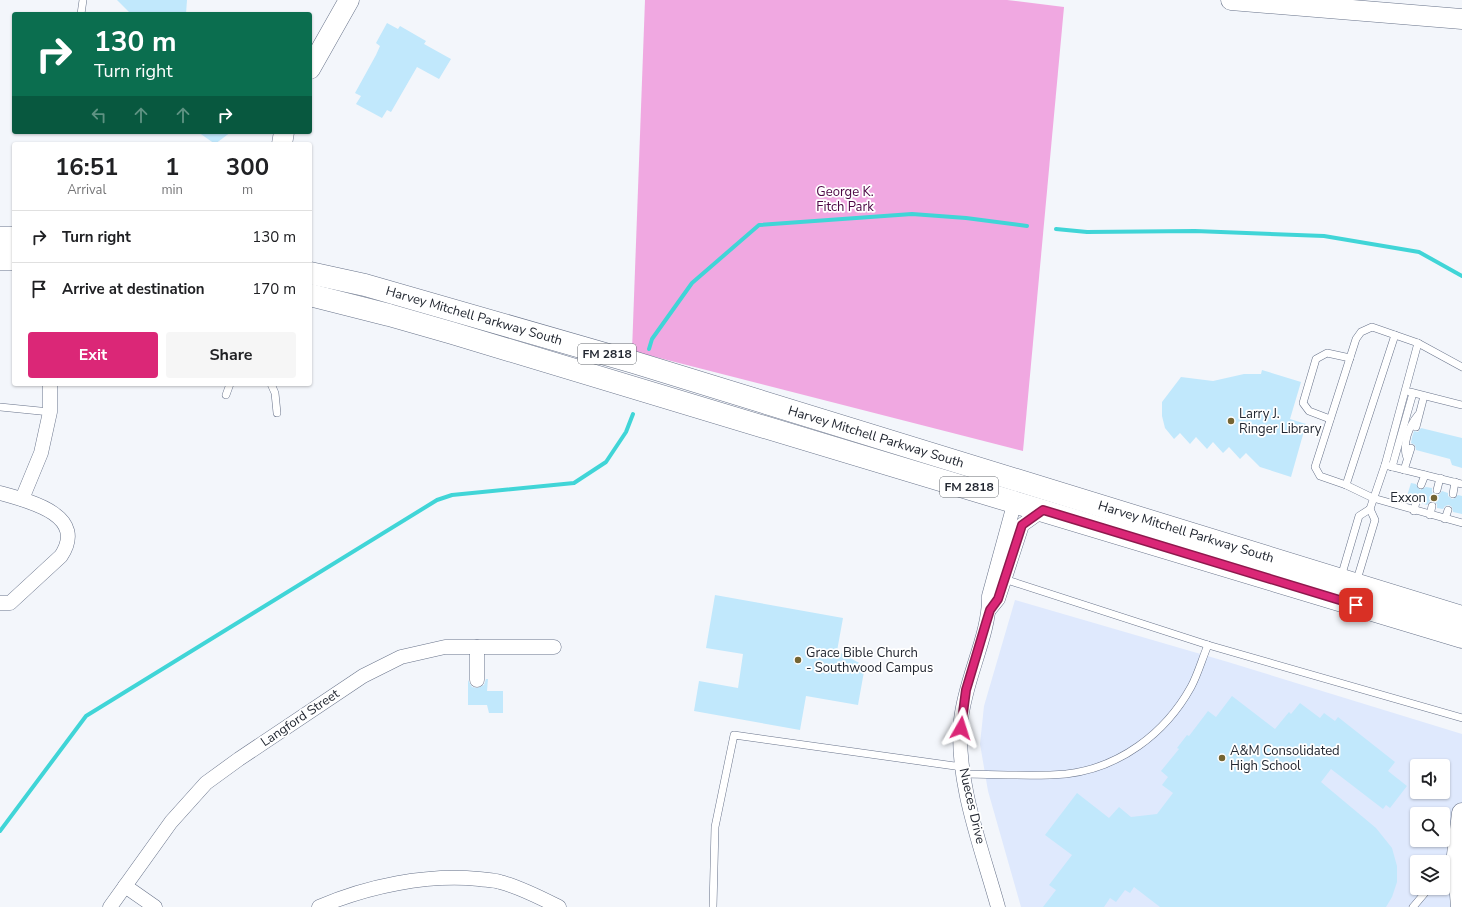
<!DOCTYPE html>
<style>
:root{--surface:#fff;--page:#f6f6f6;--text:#202124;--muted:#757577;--line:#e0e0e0;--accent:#db2777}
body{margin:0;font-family:"Nunito Sans",sans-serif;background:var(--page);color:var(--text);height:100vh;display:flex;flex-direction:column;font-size:15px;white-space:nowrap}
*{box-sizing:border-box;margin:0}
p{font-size:13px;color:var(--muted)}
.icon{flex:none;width:22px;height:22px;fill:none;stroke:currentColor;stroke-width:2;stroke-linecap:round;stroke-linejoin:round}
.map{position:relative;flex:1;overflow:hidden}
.drawer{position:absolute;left:12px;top:142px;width:300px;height:244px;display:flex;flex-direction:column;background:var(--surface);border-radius:4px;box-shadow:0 1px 3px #0004}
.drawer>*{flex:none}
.guide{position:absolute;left:12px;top:12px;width:300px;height:122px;border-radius:4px;box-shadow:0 1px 3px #0004;background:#0b6e4f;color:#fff;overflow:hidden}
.buttons{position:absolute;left:1410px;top:759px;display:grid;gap:8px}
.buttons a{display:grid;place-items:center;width:40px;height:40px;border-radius:4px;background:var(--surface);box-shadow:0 1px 3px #0004;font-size:20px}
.pin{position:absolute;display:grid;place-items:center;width:34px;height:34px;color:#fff;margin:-17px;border-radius:8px;box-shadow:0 2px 6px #0006}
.me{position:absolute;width:44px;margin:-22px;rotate:6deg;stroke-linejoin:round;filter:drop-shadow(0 0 3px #0008)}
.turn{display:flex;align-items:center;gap:14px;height:84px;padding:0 16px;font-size:18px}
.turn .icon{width:52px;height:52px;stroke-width:2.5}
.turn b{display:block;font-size:28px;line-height:34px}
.lanes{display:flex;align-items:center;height:38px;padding:0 16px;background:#0003;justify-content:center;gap:20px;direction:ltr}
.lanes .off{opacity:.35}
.eta{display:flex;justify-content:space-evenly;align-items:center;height:68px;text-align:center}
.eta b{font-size:24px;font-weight:700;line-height:28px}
.action{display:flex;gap:8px;margin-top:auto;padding:8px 16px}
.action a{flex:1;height:46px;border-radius:4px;background:var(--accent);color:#fff;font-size:16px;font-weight:700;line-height:46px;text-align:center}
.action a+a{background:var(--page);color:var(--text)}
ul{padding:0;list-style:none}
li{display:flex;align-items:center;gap:12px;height:52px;padding:0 16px;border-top:1px solid var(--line)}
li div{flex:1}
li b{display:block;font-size:15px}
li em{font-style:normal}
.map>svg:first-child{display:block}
.built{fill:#dfe9fd;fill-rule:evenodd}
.green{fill:#f0a8e1}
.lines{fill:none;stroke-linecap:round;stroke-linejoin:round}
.stream{stroke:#40d5d7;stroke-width:4}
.building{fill:#c1e8fc}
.lane-casing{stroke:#68738a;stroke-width:8}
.street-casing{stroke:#68738a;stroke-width:15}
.secondary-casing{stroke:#68738a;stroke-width:21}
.highway-casing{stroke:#68738a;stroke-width:23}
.lane{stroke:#fff;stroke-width:7}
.street{stroke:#fff;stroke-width:14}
.secondary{stroke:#fff;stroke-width:20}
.highway{stroke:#fff;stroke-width:22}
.route-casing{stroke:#8e194d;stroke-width:10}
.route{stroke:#db2777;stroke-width:7}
.poi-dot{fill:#756533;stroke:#fff;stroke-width:1.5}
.labels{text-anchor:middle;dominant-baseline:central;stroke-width:3.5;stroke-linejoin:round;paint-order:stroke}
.shield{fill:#fff;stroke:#64686f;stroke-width:1}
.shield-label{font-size:12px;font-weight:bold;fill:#222731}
.park-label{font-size:13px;fill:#4b0543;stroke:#fff}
.street-label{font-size:13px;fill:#222731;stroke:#fff}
.poi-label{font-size:13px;fill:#222731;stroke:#fff;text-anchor:start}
</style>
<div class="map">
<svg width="1462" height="907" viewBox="0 0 1462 907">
<rect width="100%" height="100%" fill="#f3f6fb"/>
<path class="built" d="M1015,600L1228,662L1462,734V907H1021L988,791L980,744L984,706ZM1417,766H1443V792H1417ZM1417,814H1443V840H1417ZM1417,862H1443V888H1417Z"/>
<path class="green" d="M645,0H1007L1064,7L1023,451L632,351Z"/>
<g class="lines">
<g class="stream">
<path d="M1056,229L1087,232L1195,231L1324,236L1419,252L1462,276"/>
<path d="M649,349L652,339L692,283L759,225L912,214L966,218L1027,226"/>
<path d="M0,831L86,716L437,500L452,495L574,483L606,462L626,432L633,414"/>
</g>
</g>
<g class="building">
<path d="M117,0H187L186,14H131Z"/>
<path d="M387,23L398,29L400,26L426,41L424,44L451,59L439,79L417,67L391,112L387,110L382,118L356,104L361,96L355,93L376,55L380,46L376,43Z"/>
<path d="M198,132H231L215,144Z"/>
<path d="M1262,370L1301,382L1290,419L1306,424L1291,477L1260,467L1246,453L1240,459L1229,447L1223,453L1213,442L1207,449L1196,437L1190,444L1180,433L1174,439L1165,428L1162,416V402L1181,377L1213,381L1244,374H1261Z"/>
<path d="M1421,428L1462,438V468L1452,465L1450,459L1416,450L1415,445L1411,443L1412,437L1414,431L1418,432Z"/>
<path d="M1411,483L1416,484L1420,490L1426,487L1432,488V492L1435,495H1439L1442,491L1448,493V496L1452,499L1455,498L1458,495L1462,496V514L1453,512L1452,507L1449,505L1445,506L1443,509L1437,508V504L1433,501H1430L1427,505L1421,503L1417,497H1414L1411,501L1406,499Z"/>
<path d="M715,595L843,618L837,651L865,666L858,705L806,696L800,730L694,711L699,681L738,688L743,654L706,648Z"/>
<path d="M486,679H488L487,691H503V713H489L487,705H468V680L472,687L477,688L484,685Z"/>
<path d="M1232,696L1275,729L1289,712L1291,714L1300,703L1320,718L1324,713L1335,721L1338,717L1395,762L1388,771L1407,786L1390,808L1386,805L1383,809L1331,769L1321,782L1376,828L1392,848L1397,866V882L1392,897L1386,907H1160L1134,887L1130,893L1125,890L1116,902L1110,898L1104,907H1043L1056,890L1049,885L1072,855L1045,835L1077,793L1109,818L1119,807L1131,817L1157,814L1173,793L1162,785L1168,777L1161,771L1179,749L1177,748L1187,735L1189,736L1208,711L1216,717Z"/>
</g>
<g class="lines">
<g class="lane-casing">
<g id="lane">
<path d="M81,14L83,0"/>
<path d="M1418,343L1372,327L1361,332L1356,339L1315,467L1320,476L1346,485L1373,498L1462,523"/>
<path d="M271,384L275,393L277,413"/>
<path d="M1410,392L1462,405"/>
<path d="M226,395L230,384"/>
<path d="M0,407L50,412"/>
<path d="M1330,419L1309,411L1303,403L1316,359L1327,353L1350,358"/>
<path d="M1416,427L1424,396"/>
<path d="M1407,458C1402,444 1409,426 1418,415"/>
<path d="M1385,465L1462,484"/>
<path d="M1392,467L1413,393"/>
<path d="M1404,470L1411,448"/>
<path d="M1346,485L1395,335"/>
<path d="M1421,485L1425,475"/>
<path d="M1437,490L1440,478"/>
<path d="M1453,494L1455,482"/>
<path d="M1414,511L1416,502"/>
<path d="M1430,515L1432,506"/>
<path d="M1445,519L1448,510"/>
<path d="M1341,577L1359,516L1370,509L1385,465L1418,343L1462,367"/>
<path d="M1004,579L1208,645L1462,718"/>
<path d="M1356,583L1375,520L1370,509"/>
<path d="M963,774C997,774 1032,777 1066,774C1119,768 1165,734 1191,687C1198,674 1202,659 1208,645"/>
<path d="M1443,871L1454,858"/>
<path d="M713,907L715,827L734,735L962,767"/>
<path d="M1413,907L1429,888"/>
</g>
</g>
<g class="street-casing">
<g id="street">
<path d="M0,493C29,501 88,515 61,556L10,603H0"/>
<path d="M22,499L41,453L50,412V384"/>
<path d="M989,610L998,599L1022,525L1043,510"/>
<path d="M477,680V647"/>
<path d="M125,886L155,907"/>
<path d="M110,907L171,822L206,783L239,759L363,676L401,657L445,647H554"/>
<path d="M319,907C368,886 426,874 479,879C486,880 494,880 500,882C520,887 541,898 559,907"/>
<path d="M998,907C982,849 955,781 961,720C965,679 990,634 989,596L1015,501"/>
</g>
</g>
<g class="secondary-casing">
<g id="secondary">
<path d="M1231,0L1462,19"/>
<path d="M310,69L349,0"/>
<path d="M282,144L284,132"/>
<path d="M1461,907L1457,855L1462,813"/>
</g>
</g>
<g class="highway-casing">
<g id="highway">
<path d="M0,238H14"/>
<path d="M0,259H14"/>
<path d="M310,273L365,285L633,362L1462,617"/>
<path d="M310,295L389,315L452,333L1462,637"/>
</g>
</g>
<use href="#lane" class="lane"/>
<use href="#street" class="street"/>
<use href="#secondary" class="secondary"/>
<use href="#highway" class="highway"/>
</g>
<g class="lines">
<g class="route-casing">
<path id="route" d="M961,728L966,690L986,623L990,610L998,599L1022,525L1043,510L1356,605"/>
</g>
<use href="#route" class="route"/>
</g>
<g class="poi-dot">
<circle cx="1231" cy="421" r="4"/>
<circle cx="1434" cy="498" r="4"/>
<circle cx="798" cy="660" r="4"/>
<circle cx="1222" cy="758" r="4"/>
</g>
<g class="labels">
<g class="shield">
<rect x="578" y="344" width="58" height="20" rx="3"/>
<rect x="940" y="477" width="58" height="20" rx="3"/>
</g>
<g class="shield-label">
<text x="607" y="354">FM 2818</text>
<text x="969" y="487">FM 2818</text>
</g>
<g class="park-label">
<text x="845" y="192">George K.<tspan x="845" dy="15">Fitch Park</tspan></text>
</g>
<g class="street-label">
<text transform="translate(474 316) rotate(16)">Harvey Mitchell Parkway South</text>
<text transform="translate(876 437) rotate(17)">Harvey Mitchell Parkway South</text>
<text transform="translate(1186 532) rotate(17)">Harvey Mitchell Parkway South</text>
<text transform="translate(300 718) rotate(-34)">Langford Street</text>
<text transform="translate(972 806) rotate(77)">Nueces Drive</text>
</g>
<g class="poi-label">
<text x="1239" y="414">Larry J.<tspan x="1239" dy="15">Ringer Library</tspan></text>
<text x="1426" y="498" text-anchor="end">Exxon</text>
<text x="806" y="653">Grace Bible Church<tspan x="806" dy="15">- Southwood Campus</tspan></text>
<text x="1230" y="751">A&amp;M Consolidated<tspan x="1230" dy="15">High School</tspan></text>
</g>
</g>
</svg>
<div class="buttons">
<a><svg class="icon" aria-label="sound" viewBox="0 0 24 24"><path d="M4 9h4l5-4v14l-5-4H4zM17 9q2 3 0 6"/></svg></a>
<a><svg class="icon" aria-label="search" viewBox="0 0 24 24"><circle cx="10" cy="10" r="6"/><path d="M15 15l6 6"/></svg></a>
<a><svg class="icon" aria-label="layers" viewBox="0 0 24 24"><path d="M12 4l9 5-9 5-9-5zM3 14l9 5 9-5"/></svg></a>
</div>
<div class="pin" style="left:1356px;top:605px;background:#d93025"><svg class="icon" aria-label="arrive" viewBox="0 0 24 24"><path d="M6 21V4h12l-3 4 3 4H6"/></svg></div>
<svg class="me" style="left:961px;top:728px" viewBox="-20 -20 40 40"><path d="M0-17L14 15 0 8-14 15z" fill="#db2777" stroke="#fff" stroke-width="4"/></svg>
<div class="guide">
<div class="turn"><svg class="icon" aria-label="right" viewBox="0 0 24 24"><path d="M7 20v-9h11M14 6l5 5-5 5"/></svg><div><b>130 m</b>Turn right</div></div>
<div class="lanes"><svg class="icon off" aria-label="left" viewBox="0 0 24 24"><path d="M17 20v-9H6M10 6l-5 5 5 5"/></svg><svg class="icon off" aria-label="ahead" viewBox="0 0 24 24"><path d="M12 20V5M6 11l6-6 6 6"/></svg><svg class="icon off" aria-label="ahead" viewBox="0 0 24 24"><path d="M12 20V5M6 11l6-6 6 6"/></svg><svg class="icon" aria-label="right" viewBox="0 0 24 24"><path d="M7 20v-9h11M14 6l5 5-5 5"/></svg></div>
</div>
<section class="drawer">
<div class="eta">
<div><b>16:51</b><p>Arrival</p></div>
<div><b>1</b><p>min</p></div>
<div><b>300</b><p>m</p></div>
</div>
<ul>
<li><svg class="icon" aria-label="right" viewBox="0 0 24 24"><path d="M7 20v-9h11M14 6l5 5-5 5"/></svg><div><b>Turn right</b></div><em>130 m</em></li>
<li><svg class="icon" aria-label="arrive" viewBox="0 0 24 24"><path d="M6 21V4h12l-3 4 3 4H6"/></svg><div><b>Arrive at destination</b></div><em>170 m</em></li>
</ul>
<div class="action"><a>Exit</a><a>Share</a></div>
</section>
</div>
